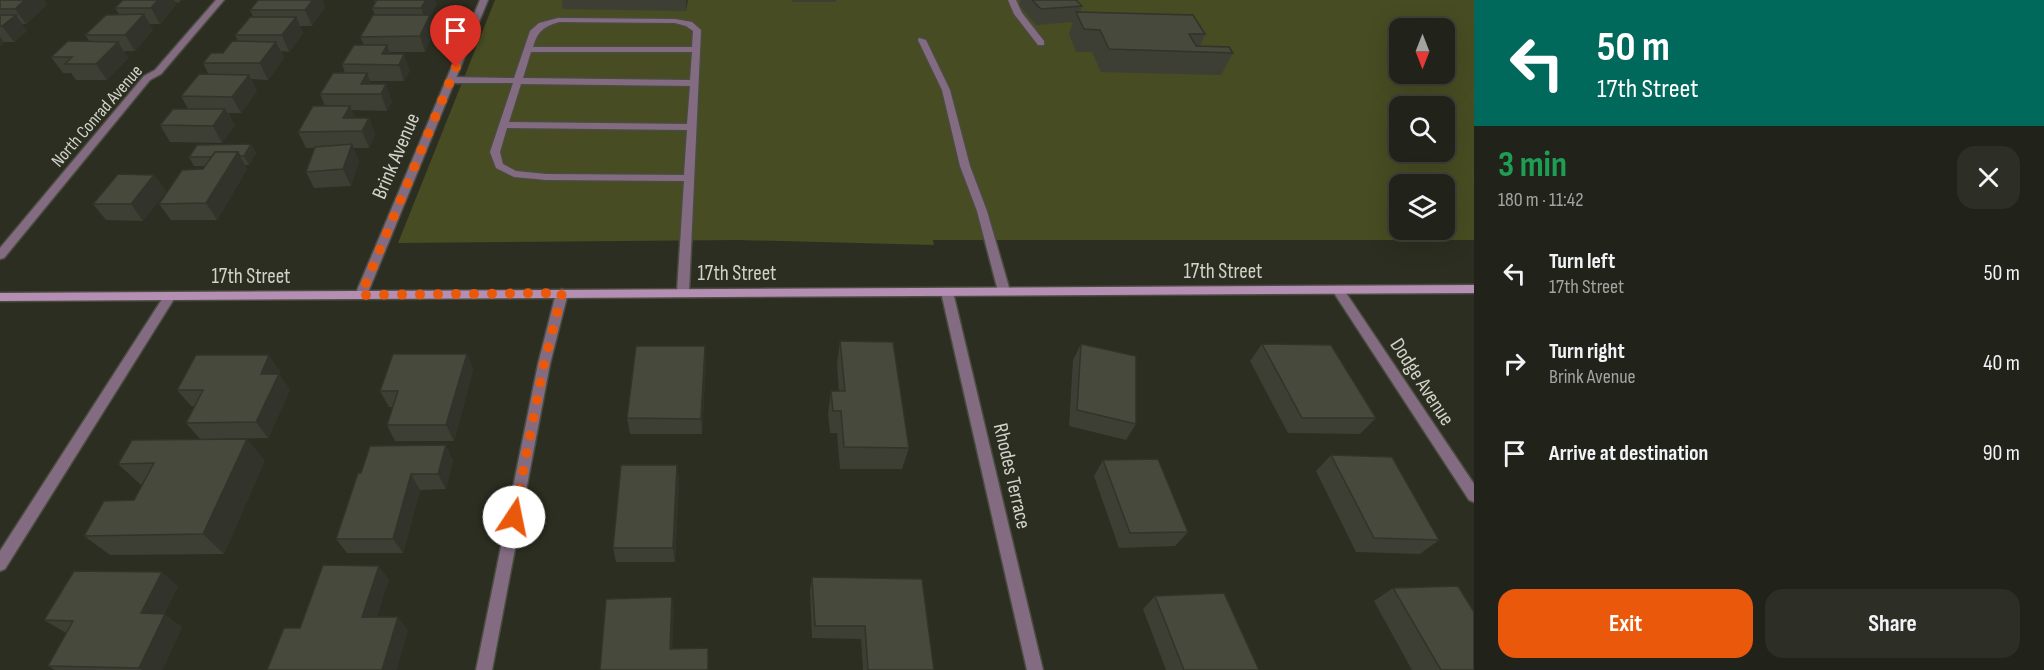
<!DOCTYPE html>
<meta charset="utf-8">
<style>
:root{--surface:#212219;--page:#2d2f26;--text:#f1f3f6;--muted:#a2a4a2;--line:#3e3f38;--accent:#ea580c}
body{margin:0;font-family:"Sofia Sans Condensed",sans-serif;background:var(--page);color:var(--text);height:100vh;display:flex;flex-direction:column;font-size:22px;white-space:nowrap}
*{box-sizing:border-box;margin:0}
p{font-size:20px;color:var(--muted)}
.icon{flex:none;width:33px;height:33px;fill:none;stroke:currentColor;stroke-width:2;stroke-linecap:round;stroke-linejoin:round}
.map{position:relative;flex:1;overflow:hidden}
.drawer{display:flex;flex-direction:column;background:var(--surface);width:570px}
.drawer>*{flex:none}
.hud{background:#00695c;color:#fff;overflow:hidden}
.needle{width:39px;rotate:180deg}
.controls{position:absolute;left:1389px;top:18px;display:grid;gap:12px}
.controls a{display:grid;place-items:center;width:66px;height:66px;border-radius:12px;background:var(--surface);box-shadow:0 6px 24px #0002,0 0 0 2px var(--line);font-size:30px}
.pin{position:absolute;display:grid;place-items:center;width:51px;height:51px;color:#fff;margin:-62px -26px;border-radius:50% 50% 50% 0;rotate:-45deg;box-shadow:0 0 6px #0007}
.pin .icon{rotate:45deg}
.me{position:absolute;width:66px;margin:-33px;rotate:11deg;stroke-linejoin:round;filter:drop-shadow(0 0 4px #0008)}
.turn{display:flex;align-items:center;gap:21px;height:126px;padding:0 24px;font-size:27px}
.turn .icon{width:78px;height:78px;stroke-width:2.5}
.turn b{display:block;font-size:42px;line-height:51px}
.round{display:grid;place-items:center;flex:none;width:63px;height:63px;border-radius:18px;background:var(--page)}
.head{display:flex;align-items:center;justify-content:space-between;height:102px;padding:0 24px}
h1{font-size:36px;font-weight:700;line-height:45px;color:#1e9e55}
.action{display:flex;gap:12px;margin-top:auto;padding:12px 24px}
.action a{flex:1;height:69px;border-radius:18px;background:var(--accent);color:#fff;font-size:24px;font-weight:700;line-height:69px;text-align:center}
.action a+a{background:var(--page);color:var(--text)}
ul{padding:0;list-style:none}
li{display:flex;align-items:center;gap:18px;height:90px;padding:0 24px}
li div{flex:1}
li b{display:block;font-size:22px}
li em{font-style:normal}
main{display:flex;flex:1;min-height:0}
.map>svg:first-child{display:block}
.green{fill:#474c22;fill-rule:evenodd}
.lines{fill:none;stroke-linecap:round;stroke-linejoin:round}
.lane-casing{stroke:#4a4c3f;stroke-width:3}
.street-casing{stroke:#4a4c3f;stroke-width:3}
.secondary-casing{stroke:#4a4c3f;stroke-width:3}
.lane{fill:#836c82;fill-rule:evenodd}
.street{fill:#836c82;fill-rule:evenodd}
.secondary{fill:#b48fb3;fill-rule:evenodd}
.wall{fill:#3d3f34}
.shaded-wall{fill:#32332a}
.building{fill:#47493c;stroke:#32332a;stroke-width:1.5}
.route{stroke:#ea580c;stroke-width:10;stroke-dasharray:0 18}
.labels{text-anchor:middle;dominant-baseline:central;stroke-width:4.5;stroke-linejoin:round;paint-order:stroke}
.far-street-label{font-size:18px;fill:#d1d3ca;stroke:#2c2e21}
.street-label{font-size:21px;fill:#d1d3ca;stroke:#2c2e21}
</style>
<main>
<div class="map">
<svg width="1474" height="670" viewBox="0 0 1474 670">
<rect width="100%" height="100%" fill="#2c2e21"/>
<path class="green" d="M495,0H1474V240H933L934,245L738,240L398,243ZM1400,28H1444V74H1400ZM1400,106H1444V152H1400ZM1400,184H1444V230H1400Z"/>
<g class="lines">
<g class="lane-casing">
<g id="lane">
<path d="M1008,0H1016L1022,13L1044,41V45H1038L1014,14Z"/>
<path d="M558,18L675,19L692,22L701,30L689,292L687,295L683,296L677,292L684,181L546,180L514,177L496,168L490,152L513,83H450L446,80L450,77L514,78L530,31L539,23ZM559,22L675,23L686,26L693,31L692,47H533C538,31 543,27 559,22ZM531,52H692L690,80L523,78ZM521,84L690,86L687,124L509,122ZM507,128L687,130L684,175L546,174L516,171L503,164L500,152Z"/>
<path d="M919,38L926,40L950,90L970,166L987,211L1010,291L1008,294H1000L998,291L977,211L960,166L942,90L918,40Z"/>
</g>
</g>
<g class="street-casing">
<g id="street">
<path d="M216,0H224L161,74L150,80L4,258L0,259V248L144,76L155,70Z"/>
<path d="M480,0H488L367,295L365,298H357L355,295Z"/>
<path d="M1338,286L1342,287L1474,484V502L1469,500L1334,293L1332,290Z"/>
<path d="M947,288L953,292L1043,670H1027L941,292Z"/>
<path d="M562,289L568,293L550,364L492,670H476L538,364L556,293Z"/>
<path d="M170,292L174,293L176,296L174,299L5,569L0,571V551L166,293Z"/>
</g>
</g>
<g class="secondary-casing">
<path id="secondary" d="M1474,285V293L0,301V293Z"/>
</g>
<use href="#lane" class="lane"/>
<use href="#street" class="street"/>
<use href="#secondary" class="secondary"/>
</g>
<g class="wall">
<path d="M0,0H44L47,5L26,24H22L27,31L14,42H4L0,46Z"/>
<path d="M123,0H181L179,3L175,2L176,5L160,24H149L153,30L135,51H124L128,58L107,80H76L71,73H63L51,57L90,42L85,35L119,14L115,8Z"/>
<path d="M374,0H435L436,5L430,17L434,31L425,52H390V54L410,71L404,81H370L371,84L392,101L387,111L351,110L355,118H369L375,134L369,148H353L359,161L351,186L314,188L306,172L315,148H306L298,132L325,106L320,94L345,73L342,64L364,45L360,37L375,15L372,8L375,3Z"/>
<path d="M562,0H688L686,11L563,9Z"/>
<rect x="792" y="0" width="44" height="2"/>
<path d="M1021,0H1076L1082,6L1080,12L1205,34L1200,46L1233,53L1221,75L1101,72L1092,52H1076L1069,34L1073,22L1036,25L1019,5Z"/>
<path d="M325,7L312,26H300L303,33L289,52L281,51L284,58L268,80L251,79L257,91L241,113H228L235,126L222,143L170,142L160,125L188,109L181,96L209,75L203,63L223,53L238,41L235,35L253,17L250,10Z"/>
<path d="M251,144L256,153L249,165H245L247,169L217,220H171L159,204L203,169L206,166H194L189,157Z"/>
<path d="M154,175L166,191L143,221L106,220L93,204Z"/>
<path d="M840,341L909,448L902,469H840L837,433H830L828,413L831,391H839L837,364Z"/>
<path d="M1081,344L1136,424L1126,440L1069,426L1073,360Z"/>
<path d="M1262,344L1376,418L1360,434L1288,433L1250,361Z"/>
<path d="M467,354L473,370L454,441H395L387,425L393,407H389L380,391Z"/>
<path d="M706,363L702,434H630L627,418Z"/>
<path d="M280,371L279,374L290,390L268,438L200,439L186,423L194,406H191L177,390Z"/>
<path d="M1331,455L1439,540L1420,554L1356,552L1316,471Z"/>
<path d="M265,460L224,554L110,555L84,536L134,500L142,485H141L118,464Z"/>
<path d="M453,460L446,489L420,490L403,553H347L336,539L358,473Z"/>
<path d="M1103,460L1188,532L1175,546L1119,548L1094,476Z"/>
<path d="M677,465L679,480L675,562H616L613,548Z"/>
<path d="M812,577L934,670H863L861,639L812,638L810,591Z"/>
<path d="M178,586L164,614L182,627L162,670H55L48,666L66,633L44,620Z"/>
<path d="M1393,588L1474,670H1412L1374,601Z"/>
<path d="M1155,596L1259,670H1166L1143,609Z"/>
</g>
<g class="shaded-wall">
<path d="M25,0H44L47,5L26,24L15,9Z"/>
<path d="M158,0H174L176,5L160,24L151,8Z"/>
<path d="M313,0H323L325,7L312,26L305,10Z"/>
<path d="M426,0H435L436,5L430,17L434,31L425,52L420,36L426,23L421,8Z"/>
<path d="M686,0H688L686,11Z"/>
<path d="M144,14L153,30L135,51L125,35Z"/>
<path d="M16,15L27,31L14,42L2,26Z"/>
<path d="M296,17L303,33L289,52L282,35Z"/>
<path d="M0,37L4,42L0,46Z"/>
<path d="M118,42L128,58L107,80L96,64Z"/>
<path d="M276,42L284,58L268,80L260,63Z"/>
<path d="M387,45L393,61L382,54Z"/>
<path d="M404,54L410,71L404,81L399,65Z"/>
<path d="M367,73L373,89L361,84Z"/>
<path d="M249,75L257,91L241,113L232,97Z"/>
<path d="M386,84L392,101L387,111L381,94Z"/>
<path d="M350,106L356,122L343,118Z"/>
<path d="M225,109L235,126L222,143L213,126Z"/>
<path d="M369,118L375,134L369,148L362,131Z"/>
<path d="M251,144L256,153L249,165L244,156Z"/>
<path d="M352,144L359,161L351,186L343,169Z"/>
<path d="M238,152L247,169L217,220L206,203Z"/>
<path d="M154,175L166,191L143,221L131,204Z"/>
<path d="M705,346L706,363L702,434L701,419Z"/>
<path d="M467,354L473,370L454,441L446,425Z"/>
<path d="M269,355L280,371L279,374L290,390L268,438L256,422L261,374Z"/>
<path d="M247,439L265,460L224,554L203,534Z"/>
<path d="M446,445L453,460L446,489L438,474Z"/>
<path d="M677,465L679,480L675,562L673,548Z"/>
<path d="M411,474L420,490L403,553L393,539Z"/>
<path d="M379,566L389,580L373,630L362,617Z"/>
<path d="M162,572L178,586L159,626L141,613Z"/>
<path d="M672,597L674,610L672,661L670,649Z"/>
<path d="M165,614L182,627L162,670H142L139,668Z"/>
<path d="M398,617L408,630L397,670H382Z"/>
</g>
<g class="building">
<path d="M0,0H25L15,9H0Z"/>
<path d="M123,0H158L151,8H115Z"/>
<path d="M258,0H313L305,10H250Z"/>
<path d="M374,0H426L421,8H372L377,0Z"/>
<path d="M1032,0H1076L1082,6L1041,9Z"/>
<path d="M1076,12L1193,15L1205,34H1189L1196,46L1229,47L1233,53L1109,49L1100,30L1084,29Z"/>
<path d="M144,14L125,35H85L106,15Z"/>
<path d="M0,15H16L2,26H0Z"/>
<path d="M373,15H430L420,36L360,37Z"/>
<path d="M250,17H296L282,35H235Z"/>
<path d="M68,41L118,42L96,64H65L72,57H51Z"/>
<path d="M232,41L276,42L260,63H203L211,53H223Z"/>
<path d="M354,45H387L382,54H404L399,65L342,64Z"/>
<path d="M333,73H367L361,84H386L381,94H320Z"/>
<path d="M199,74L249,75L232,97L181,96Z"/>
<path d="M313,106H350L343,118H369L362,131L298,132Z"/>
<path d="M173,109H225L213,126L160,125Z"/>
<path d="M251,144L244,156H240L238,152H215L212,157H189L197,145Z"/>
<path d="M352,144L343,169L306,172L315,147Z"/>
<path d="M215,152H238L206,203L159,204L182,170L203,169Z"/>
<path d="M118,174L154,175L131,204H93Z"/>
<path d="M840,341L893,342L909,448L844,447L841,411H833L831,391H845Z"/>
<path d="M1081,344L1136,356V424L1077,410Z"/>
<path d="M1262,344L1331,345L1376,418H1302Z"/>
<path d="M636,346H705L701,419L627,418Z"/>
<path d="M393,354H467L446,425H387L398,391H380Z"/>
<path d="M196,355H269L261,374H279L256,422L186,423L203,390H177Z"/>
<path d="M247,439L203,534L84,536L104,501L134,500L154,463L118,464L132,440Z"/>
<path d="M446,445L438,474H411L393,539H336L358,473H361L370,446Z"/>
<path d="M1331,455L1392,457L1439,540L1374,538Z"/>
<path d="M1158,459L1188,532L1130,533L1103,460Z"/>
<path d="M621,465H677L673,548H613Z"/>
<path d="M323,565L379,566L362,617H398L382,670H267L284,628H300Z"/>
<path d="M74,571L162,572L141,613L165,614L139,668L48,666L73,621L44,620Z"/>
<path d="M812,577L922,579L934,670H868L865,626H815Z"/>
<path d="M1458,586L1474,612V670H1441L1393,588Z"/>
<path d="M1224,593L1259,670H1184L1155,596Z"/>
<path d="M672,597L670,649L708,648V670H600L606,599Z"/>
</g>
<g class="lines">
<path class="route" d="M456,67L361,295L562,293L544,364L514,517"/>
</g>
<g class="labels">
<g class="far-street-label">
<text transform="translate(97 116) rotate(-49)">North Conrad Avenue</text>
</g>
<g class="street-label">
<text transform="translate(396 156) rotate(-67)">Brink Avenue</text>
<text x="1223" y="271">17th Street</text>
<text x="737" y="273">17th Street</text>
<text x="251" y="276">17th Street</text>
<text transform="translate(1422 382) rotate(57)">Dodge Avenue</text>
<text transform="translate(1012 476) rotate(77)">Rhodes Terrace</text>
</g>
</g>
</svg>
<div class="controls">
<a><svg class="needle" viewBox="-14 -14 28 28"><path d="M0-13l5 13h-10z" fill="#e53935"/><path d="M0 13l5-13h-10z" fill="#a2a4a2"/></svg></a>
<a><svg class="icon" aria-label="search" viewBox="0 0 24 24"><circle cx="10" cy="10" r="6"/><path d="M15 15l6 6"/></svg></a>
<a><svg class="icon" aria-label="layers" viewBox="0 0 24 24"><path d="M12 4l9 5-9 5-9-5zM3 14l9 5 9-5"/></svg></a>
</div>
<div class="pin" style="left:456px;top:67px;background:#d93025"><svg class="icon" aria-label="arrive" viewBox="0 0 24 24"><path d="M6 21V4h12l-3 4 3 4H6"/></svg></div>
<svg class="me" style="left:514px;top:517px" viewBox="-20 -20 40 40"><circle r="19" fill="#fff"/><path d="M0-13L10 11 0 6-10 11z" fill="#ea580c"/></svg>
</div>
<section class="drawer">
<div class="hud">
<div class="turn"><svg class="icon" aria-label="left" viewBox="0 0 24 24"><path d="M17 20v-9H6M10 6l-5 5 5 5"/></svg><div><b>50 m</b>17th Street</div></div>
</div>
<div class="head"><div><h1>3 min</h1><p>180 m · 11:42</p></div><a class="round"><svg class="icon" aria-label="close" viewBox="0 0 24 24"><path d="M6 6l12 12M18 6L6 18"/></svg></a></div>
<ul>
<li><svg class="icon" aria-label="left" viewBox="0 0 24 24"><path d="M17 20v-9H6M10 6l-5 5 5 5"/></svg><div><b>Turn left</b><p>17th Street</p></div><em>50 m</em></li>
<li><svg class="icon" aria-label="right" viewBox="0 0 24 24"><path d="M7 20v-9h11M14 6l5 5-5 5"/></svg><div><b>Turn right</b><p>Brink Avenue</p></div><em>40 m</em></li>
<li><svg class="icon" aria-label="arrive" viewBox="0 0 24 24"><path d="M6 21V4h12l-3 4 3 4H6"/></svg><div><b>Arrive at destination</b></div><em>90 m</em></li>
</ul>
<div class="action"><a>Exit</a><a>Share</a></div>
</section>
</main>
